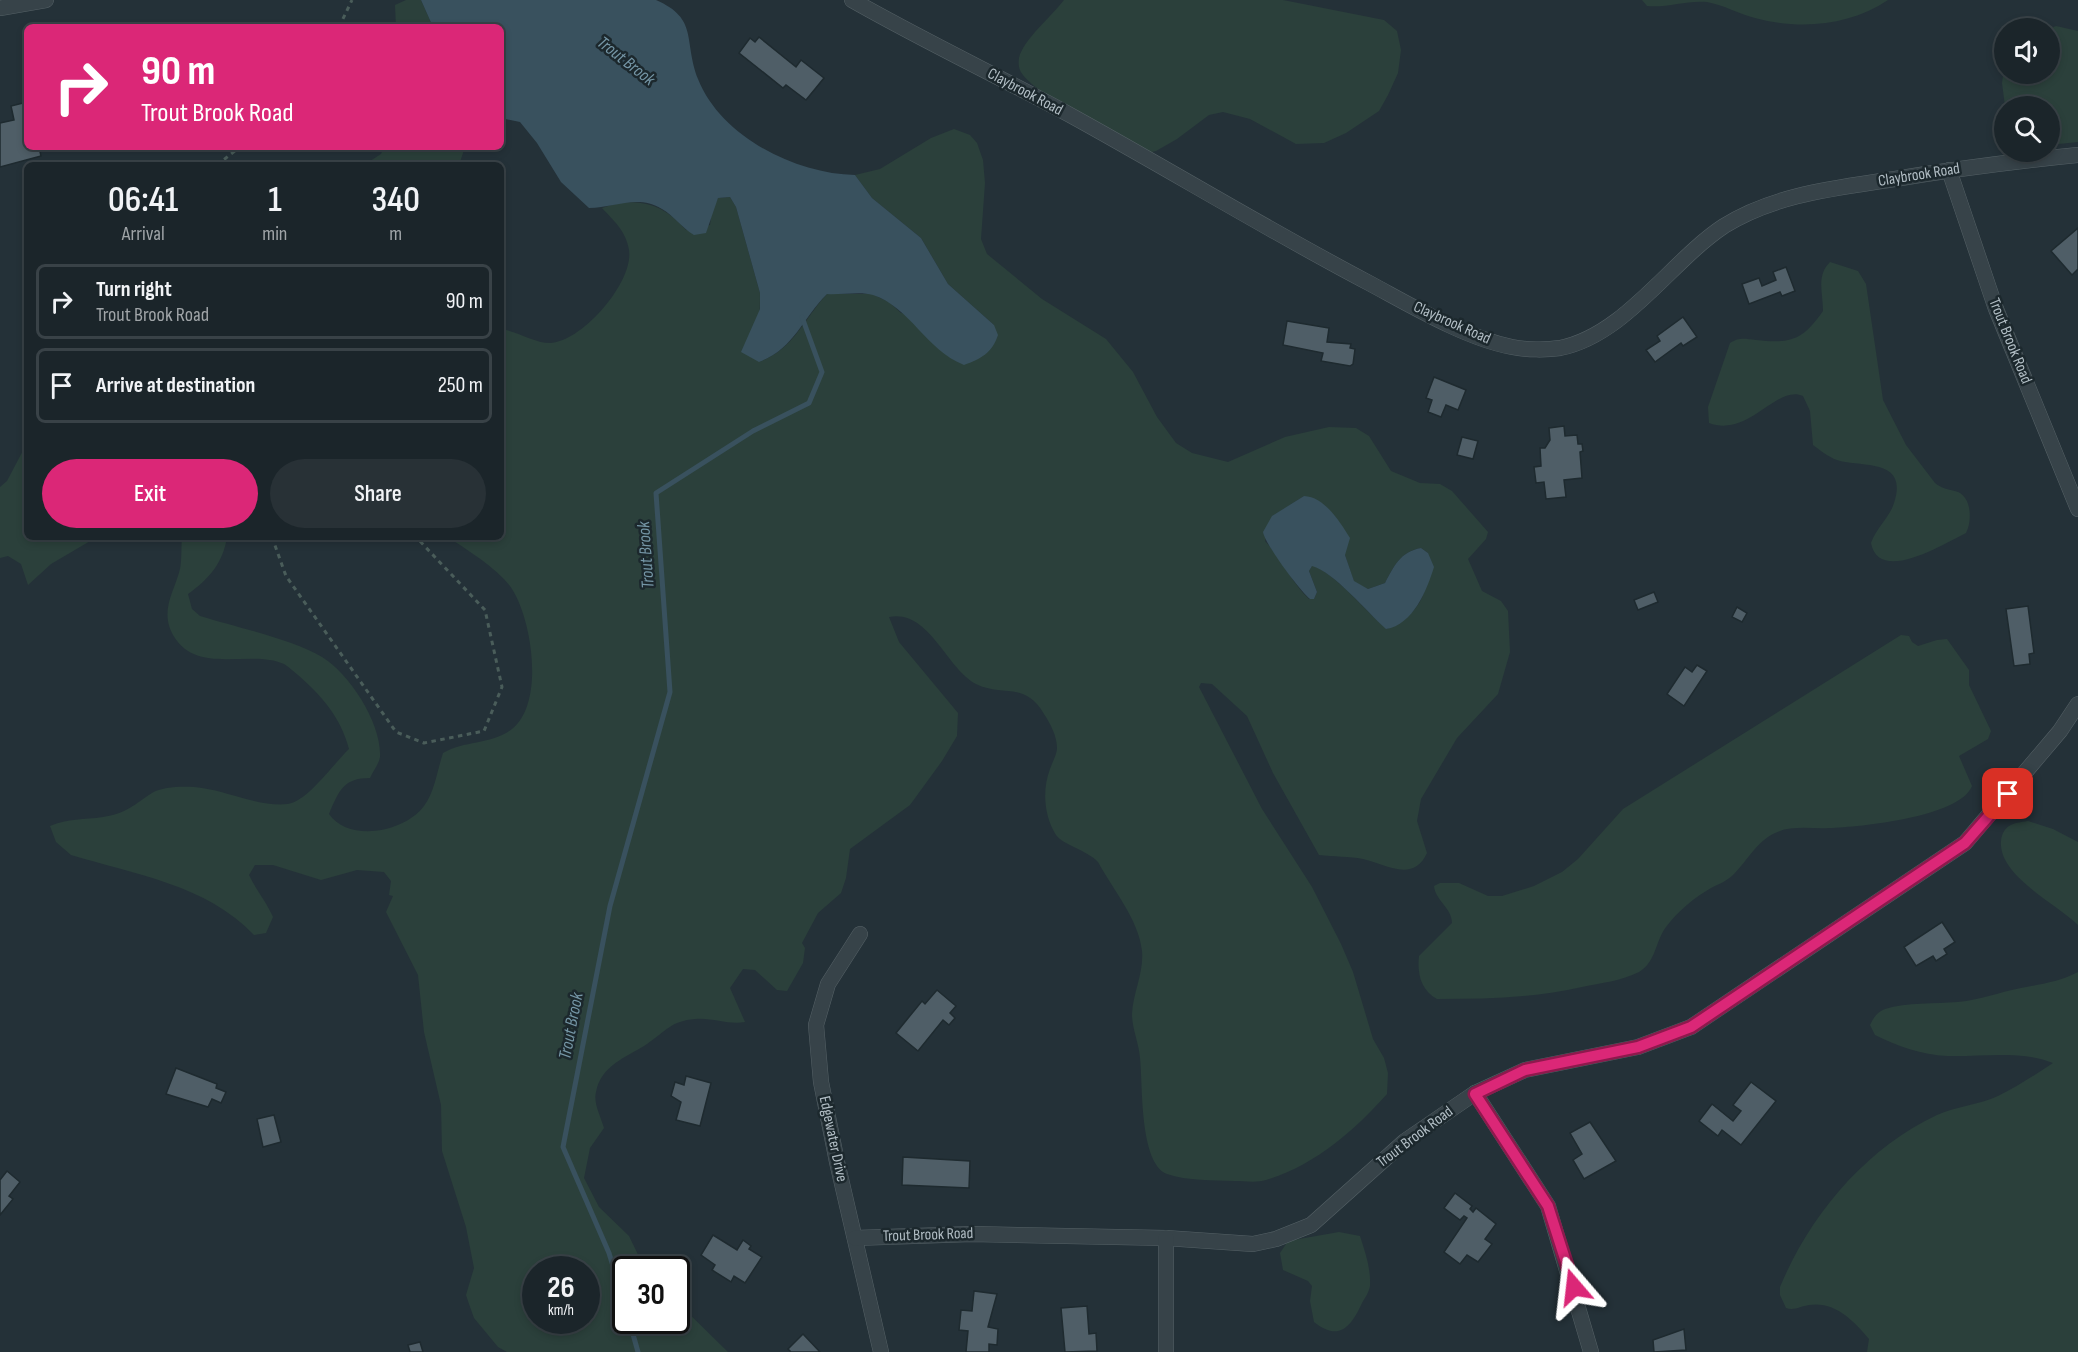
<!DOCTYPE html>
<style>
:root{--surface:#1b252a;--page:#283136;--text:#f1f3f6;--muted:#a0a5a8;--line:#394247;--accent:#db2777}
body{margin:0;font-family:"Sofia Sans Condensed",sans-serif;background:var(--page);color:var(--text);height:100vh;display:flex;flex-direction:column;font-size:22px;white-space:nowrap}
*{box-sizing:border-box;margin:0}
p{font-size:20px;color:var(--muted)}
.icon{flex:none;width:33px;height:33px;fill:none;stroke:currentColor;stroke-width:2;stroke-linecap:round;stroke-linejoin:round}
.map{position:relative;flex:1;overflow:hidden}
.drawer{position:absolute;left:24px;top:162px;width:480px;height:378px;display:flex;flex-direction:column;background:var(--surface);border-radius:9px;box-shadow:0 3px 9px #0003,0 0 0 2px var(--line)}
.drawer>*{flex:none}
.guide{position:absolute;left:24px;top:24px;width:480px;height:126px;border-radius:9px;box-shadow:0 3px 9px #0003,0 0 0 2px var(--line);background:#db2777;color:#fff;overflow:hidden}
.buttons{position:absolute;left:1994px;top:18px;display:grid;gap:12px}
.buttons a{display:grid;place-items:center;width:66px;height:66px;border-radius:50%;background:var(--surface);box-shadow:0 3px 9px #0003,0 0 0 2px var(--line);font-size:30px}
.speed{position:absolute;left:522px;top:1256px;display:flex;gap:12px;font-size:30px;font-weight:700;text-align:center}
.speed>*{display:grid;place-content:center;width:78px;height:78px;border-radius:50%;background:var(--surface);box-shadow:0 3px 9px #0003,0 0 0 2px var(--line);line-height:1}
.speed small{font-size:15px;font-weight:400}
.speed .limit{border:3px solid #111;border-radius:9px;background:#fff;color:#111}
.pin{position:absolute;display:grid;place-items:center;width:51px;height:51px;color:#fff;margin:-26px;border-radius:12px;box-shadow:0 3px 9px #0006}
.me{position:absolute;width:66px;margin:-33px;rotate:343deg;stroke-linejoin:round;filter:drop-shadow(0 0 4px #0008)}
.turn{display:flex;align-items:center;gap:21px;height:126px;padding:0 18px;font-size:27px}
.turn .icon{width:78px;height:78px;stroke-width:2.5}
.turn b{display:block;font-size:42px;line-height:51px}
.eta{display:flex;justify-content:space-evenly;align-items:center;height:102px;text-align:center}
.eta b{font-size:36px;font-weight:600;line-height:42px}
.button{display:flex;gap:12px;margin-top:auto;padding:12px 18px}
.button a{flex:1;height:69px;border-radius:36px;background:var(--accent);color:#fff;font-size:24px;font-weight:600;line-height:69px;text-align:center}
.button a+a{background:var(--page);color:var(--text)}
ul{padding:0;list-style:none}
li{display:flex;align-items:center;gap:18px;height:75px;margin:0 12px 9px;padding:0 6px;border:3px solid var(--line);border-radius:9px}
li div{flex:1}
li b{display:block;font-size:22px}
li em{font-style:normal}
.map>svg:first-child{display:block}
.green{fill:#2b403b;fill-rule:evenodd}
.water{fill:#39515e}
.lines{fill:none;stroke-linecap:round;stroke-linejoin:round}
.stream{stroke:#39515e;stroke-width:5}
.building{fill:#4f5e67;stroke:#1e2a2f;stroke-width:1.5}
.street-casing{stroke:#556166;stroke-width:16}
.path{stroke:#4a5d5a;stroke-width:3;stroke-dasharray:4.5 4.5;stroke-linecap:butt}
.street{stroke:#374349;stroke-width:15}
.route-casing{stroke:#8e194d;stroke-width:15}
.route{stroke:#db2777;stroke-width:10}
.labels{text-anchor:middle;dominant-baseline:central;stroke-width:5;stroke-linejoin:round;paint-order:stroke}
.street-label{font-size:16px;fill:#b2bec5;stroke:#1c282d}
.water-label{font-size:18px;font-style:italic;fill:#7596a6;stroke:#1c282d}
</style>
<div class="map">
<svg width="2078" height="1352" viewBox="0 0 2078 1352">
<rect width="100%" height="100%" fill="#243138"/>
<g class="green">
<path d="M406,0H421L433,27H396L395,5Z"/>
<path d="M1064,0H1283L1384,20L1397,31L1401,50L1398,73L1388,95L1379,111L1346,133L1324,143L1296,144L1250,119L1223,112L1209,115L1177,139L1156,151L1143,154C1115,137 1041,98 1023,75C1019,70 1018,65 1019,58C1023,40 1052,16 1064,0Z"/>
<path d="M1642,0H1888C1849,26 1800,30 1755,18C1739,14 1724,5 1707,2C1687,0 1667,8 1647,6Z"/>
<path d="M2056,26L2078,31V142L2049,145V106H2005L2002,83L2004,68V74H2049V29Z"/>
<path d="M954,129L970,135L977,143L983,160L985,183L981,239L987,254L1042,299L1106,339L1133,372L1157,417L1176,443L1192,453L1228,462L1285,437L1329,427L1356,428L1369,436L1391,471L1420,483L1440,484L1452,491L1488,532L1486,539L1468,559L1482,591L1501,601L1508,611L1510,652L1498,694L1457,738L1421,799L1417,821L1427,853C1413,884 1384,863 1363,859C1349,856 1334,857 1319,855L1273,773L1247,716L1212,684L1201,683L1199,687L1262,809L1312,887L1341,944L1353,972L1373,1039L1384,1058L1388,1073L1387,1094C1355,1130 1314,1166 1266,1180C1257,1183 1244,1181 1235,1181C1214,1180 1187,1181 1167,1174C1139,1163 1143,1084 1140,1058C1139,1043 1132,1029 1132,1014C1133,993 1144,972 1142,951C1139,920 1112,888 1098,862C1087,850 1063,845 1056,835C1044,816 1042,790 1050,769C1052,763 1057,754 1057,748C1057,736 1050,723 1044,714C1025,681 1002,697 976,684C946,668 929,609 889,617L899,642L958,713L957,736L942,761L910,805L850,849L846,878L841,893L818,913L802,943L805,948L803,963L787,991L777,990L755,970L743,969L730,988L745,1022C728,1025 712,1017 695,1019C671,1021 666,1031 647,1044C627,1057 601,1065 596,1092C593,1103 601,1117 604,1128L590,1148L584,1178L599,1207L629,1236L645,1269H626V1320H676L677,1302L728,1352H507L498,1347L474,1318L469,1304L466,1295L474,1268L466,1227L442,1151L441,1105L424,1032L418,975L386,912L393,896L389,895L391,881L384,872L357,870L321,880L273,865H255L249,875C256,890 266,901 273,917L266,933L254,935C207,885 134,874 71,855L56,842L50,826C68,818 84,820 103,817C126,814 135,804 152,793C164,786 188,786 202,788C230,792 259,807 288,804C308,801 334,763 349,749C341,718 322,696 298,675C294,672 288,666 284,664C249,648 193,678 171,631C161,608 175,590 180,569C182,559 181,547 182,537H227C223,563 209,579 188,594L192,609L200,616C235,627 292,639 322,657C350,674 382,724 380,757C379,764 373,771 370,778C343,778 339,791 329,814C349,843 405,832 424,806C435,791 437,771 443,753C465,740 491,745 512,729C545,703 532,620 512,589C500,570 467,550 448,537H501V329C517,331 534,343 550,343C582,342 634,282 629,250C626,231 614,221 602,208C635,196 663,203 686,230L710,225L712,210L718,198L730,197L736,207L760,293L759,362C794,349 803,320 827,294H872L889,302L901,313L994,325L948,284L921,238L872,198L855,175L880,169L931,138ZM1304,496L1345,555L1354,582L1368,589L1385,583C1394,566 1400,552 1421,548L1428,553C1429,591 1423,612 1387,629C1366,612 1335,573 1312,565L1309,571L1317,592L1314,599H1309C1291,582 1282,559 1265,541L1273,516ZM536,1269H586V1320H536Z"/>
<path d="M384,147H465L459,165H364L381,154Z"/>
<path d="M1830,262L1858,271L1866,284L1883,400L1906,445L1935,483C1942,489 1949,489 1958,492C1972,498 1972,522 1966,533C1945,543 1879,585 1871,543C1876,528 1890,517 1894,503C1909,457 1861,468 1837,460C1828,457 1820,450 1813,445L1810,411L1803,396C1776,384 1750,438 1709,423L1708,407L1730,343C1740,337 1744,339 1756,340C1791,344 1803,340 1823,311C1823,292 1816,276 1830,262Z"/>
<path d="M27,443V537H97L51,564L28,585L21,564L8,556L0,558V487L7,481Z"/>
<path d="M1901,635L1909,636L1912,642L1918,646L1937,640L1947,639L1969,670V685L1991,731L1988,739L1959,756L1972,786C1960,817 1860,827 1829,828C1812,829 1791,825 1775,833C1756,842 1748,860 1734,874C1727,881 1719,884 1711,888C1695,897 1677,912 1666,927C1655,942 1656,962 1639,972C1621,981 1601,983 1582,987C1534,998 1486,999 1437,999C1421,990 1417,974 1419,956L1452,923C1452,908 1435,900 1434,886L1440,883H1459L1488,896H1502L1534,886L1562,872L1578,859L1623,809Z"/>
<path d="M2028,821L2053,829L2078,842V925C2056,903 1998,876 2001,841C2003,825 2013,823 2028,821Z"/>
<path d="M2078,972V1352H1867L1869,1339C1854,1321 1835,1301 1809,1305C1801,1306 1794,1311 1786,1308L1780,1295V1287C1810,1215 1865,1149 1937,1115C1957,1106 1979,1105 1998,1096C2017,1087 2036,1074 2053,1063C2021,1050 1981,1057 1947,1056C1922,1055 1897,1046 1875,1035L1870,1025C1874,1017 1877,1012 1885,1009C1907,1002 1935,1004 1958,1002C1980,1000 2000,992 2021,988C2041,984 2059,982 2078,972Z"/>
<path d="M1339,1232L1360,1236C1365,1252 1371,1268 1370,1286C1369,1292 1365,1298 1362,1303C1351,1327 1339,1342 1314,1322L1310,1301L1312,1286L1308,1281L1283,1270L1280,1253L1288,1241Z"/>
</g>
<g class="water">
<path d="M421,0H656C699,19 683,40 698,79C721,137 796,174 855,175L872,198L921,238L948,284L994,325L998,335C992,353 981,359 964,365C926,350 910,307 873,295C861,291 841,295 827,294C802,319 794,349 759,362L741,352L760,309V293L736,207L730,197L718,198L706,233L694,235C682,228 674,216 662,209C638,194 614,208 589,208L561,182L537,143L520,122L501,118V27H433Z"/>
<path d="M1304,496C1325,497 1340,522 1350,538L1345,555L1354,581L1368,589L1385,583C1394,566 1400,552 1421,548L1428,553L1434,567C1427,590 1413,625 1386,629C1367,612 1334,572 1312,566L1309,571L1317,592L1314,599H1310C1299,590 1265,544 1263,532L1272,516Z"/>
</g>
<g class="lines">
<g class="stream">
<path d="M626,1309L609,1253L563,1147L610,906L670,692L656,493L753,431L809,403L822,372L802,317"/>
<path d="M629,1320L638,1352"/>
</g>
</g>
<g class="building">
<path d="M759,37L796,67L801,60L824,78L806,100L786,85L783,88L739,53L750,38L755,42Z"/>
<path d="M27,102V147H39L41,156L0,167V123L14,120L11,106Z"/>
<path d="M2078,228V269L2072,275L2051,251Z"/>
<path d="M1786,267L1795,291L1782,296L1780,292L1749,304L1742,284L1759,278L1762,286L1776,280L1773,272Z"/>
<path d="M1683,317L1697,337L1683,346L1681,343L1655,362L1646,350L1660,341L1657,336Z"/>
<path d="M1287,321L1329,328L1327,342L1351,344L1350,348L1355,349L1353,364L1350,366L1321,361L1323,353L1283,345Z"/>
<path d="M1434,377L1466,390L1458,410L1446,405L1441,417L1428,412L1432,400L1426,398Z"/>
<path d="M1564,426L1565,436L1577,435L1578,444H1582L1583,451L1580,452L1582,478L1564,480L1566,497L1546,499L1544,482L1536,483L1534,467L1541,466L1540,448H1545L1550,440L1549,428Z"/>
<path d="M1462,437L1478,441L1473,459L1457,455Z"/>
<path d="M1654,592L1658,602L1638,610L1634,600Z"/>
<path d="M2028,606L2034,653L2029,654L2030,664L2014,666L2006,609Z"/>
<path d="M1737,607L1747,613L1742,622L1732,617Z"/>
<path d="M1697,665L1707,671L1684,706L1667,694L1685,667L1692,672Z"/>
<path d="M1942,922L1955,942L1944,949L1947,954L1936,961L1933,956L1916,966L1904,947Z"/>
<path d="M937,990L956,1006L950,1013L955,1018L949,1025L943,1020L918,1051L896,1033L922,1001L925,1004Z"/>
<path d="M176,1068L217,1084L216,1088L226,1092L221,1103L212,1099L208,1107L166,1094Z"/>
<path d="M686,1076L711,1083L700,1126L676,1120L681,1102L671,1096L675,1082L684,1085Z"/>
<path d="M1751,1082L1776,1101L1741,1145L1722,1130L1718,1136L1699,1121L1712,1104L1733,1121L1741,1111L1733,1105Z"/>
<path d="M274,1115L281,1142L263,1147L257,1119Z"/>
<path d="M1590,1122L1616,1161L1584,1179L1573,1160L1582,1154L1570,1133Z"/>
<path d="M903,1157L970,1161L969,1188L902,1185Z"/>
<path d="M7,1171L20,1182L9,1196L13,1199L0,1215V1180Z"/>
<path d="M1455,1193L1472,1206L1470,1209L1473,1212L1476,1208L1496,1224L1485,1239L1492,1244L1478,1262L1467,1255L1460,1264L1444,1252L1467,1218L1464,1216L1460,1220L1444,1208Z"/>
<path d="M713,1235L737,1250L743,1240L751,1246L749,1249L762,1257L745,1283L734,1276L731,1282L712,1270L715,1265L701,1255Z"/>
<path d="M974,1291L997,1294L988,1327L998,1329L997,1345L989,1344V1352H966L968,1331L959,1330L961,1310L972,1311Z"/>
<path d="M1087,1306L1089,1334L1096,1333L1097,1351L1065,1352L1061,1308Z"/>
<path d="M1684,1329L1686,1350L1654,1352L1653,1340Z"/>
<path d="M803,1334L820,1352H791L788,1349Z"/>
<path d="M420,1342L423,1352H410L408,1345Z"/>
</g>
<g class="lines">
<g class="street-casing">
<g id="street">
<path d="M852,0C924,41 998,76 1070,115C1170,170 1268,230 1369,283C1412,306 1465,338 1512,347C1526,350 1547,350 1560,348C1625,335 1671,261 1724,226C1775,194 1837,188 1895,179C1955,169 2017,161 2078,155"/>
<path d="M0,8L46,0"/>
<path d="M1949,170L1996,309L2078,509"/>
<path d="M860,934L828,984L816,1025L821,1082L837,1162L881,1352"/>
<path d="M1475,1093L1548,1206L1591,1352"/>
<path d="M855,1238L972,1234L1166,1238L1253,1244L1276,1239L1311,1225L1405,1141L1475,1093L1525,1070L1638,1047L1691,1027L1965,843L2060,731L2078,704"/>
<path d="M1166,1238V1352"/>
</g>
</g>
<g class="path">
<path d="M339,27L352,0"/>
<path d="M217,165L240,147"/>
<path d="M272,537L286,576L396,732L424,743L484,731L502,687L485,610L416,537"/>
</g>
<use href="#street" class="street"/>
</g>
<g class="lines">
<g class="route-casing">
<path id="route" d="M1574,1287L1548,1206L1475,1094L1525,1070L1638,1047L1691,1027L1965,843L2008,794"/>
</g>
<use href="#route" class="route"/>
</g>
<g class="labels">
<g class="street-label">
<text transform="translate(1025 92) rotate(28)">Claybrook Road</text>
<text transform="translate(1919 175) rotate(-9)">Claybrook Road</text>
<text transform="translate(1452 323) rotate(24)">Claybrook Road</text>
<text transform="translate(2010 341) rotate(68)">Trout Brook Road</text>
<text transform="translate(1415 1137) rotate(-37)">Trout Brook Road</text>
<text transform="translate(833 1139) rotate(78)">Edgewater Drive</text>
<text transform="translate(928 1235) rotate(-2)">Trout Brook Road</text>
</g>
<g class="water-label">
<text transform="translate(626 61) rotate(38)">Trout Brook</text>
<text transform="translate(646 555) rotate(-94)">Trout Brook</text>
<text transform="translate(571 1026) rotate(-79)">Trout Brook</text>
</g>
</g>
</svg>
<div class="buttons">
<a><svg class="icon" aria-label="sound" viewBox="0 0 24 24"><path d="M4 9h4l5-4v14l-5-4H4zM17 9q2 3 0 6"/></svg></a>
<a><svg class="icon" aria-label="search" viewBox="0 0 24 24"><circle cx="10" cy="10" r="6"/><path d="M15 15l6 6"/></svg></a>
</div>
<div class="speed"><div>26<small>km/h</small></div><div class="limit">30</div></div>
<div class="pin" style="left:2008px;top:794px;background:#d93025"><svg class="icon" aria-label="arrive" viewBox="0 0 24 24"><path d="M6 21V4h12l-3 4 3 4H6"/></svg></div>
<svg class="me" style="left:1574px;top:1287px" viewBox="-20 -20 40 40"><path d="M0-17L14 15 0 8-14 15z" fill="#db2777" stroke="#fff" stroke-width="4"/></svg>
<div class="guide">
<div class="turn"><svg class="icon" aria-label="right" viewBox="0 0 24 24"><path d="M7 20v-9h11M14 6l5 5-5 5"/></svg><div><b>90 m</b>Trout Brook Road</div></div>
</div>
<section class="drawer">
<div class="eta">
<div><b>06:41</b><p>Arrival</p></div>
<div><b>1</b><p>min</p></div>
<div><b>340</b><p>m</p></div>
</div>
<ul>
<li><svg class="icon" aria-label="right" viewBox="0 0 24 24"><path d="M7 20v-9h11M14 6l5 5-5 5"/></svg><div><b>Turn right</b><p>Trout Brook Road</p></div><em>90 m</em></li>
<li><svg class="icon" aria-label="arrive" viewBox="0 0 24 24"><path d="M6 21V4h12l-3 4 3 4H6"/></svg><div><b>Arrive at destination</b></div><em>250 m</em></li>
</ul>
<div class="button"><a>Exit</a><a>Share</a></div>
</section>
</div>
